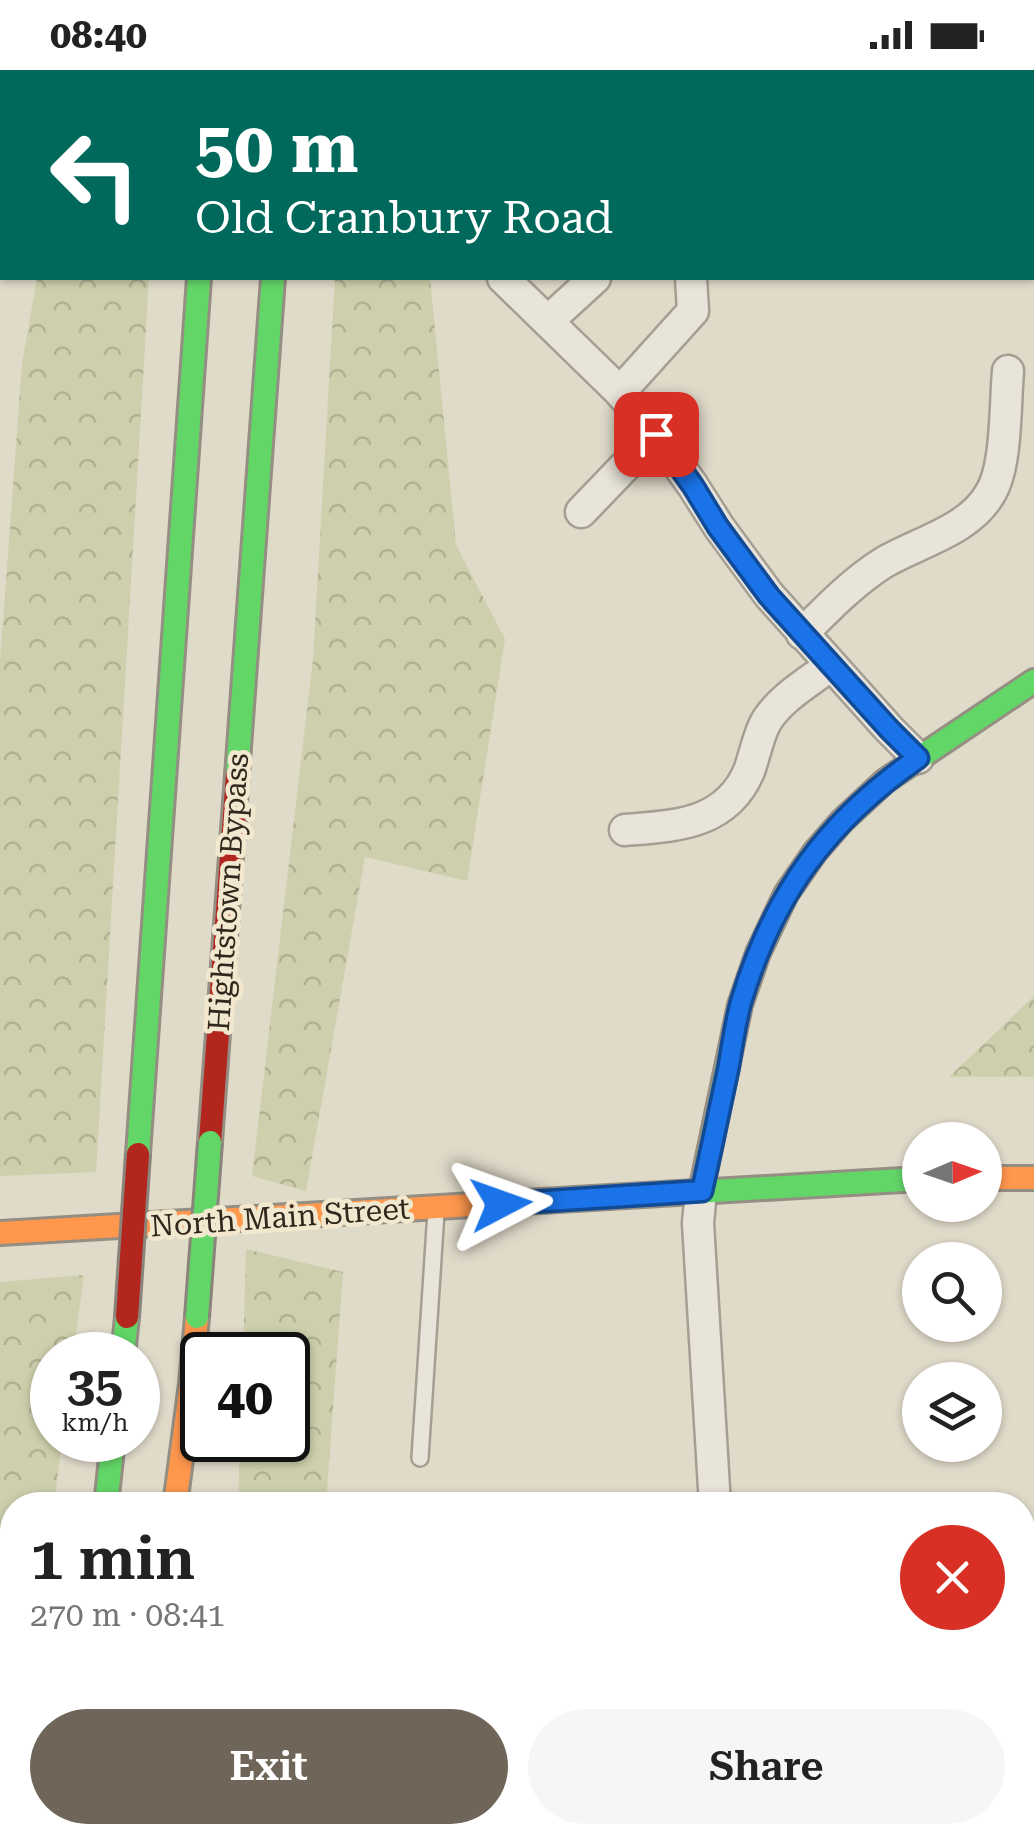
<!DOCTYPE html>
<html lang="en">
<head>
<meta charset="utf-8">
<style>
	:root { --surface:#fff; --page:#f6f6f6; --text:#222; --muted:#767676; --accent:#6f6659 }
	body { margin:0; font-family:"Roboto Serif",serif; background:var(--page); color:var(--text); height:100vh; display:flex; flex-direction:column; font-size:38px; white-space:nowrap }
	* { box-sizing:border-box; margin:0 }
	p { font-size:32px; color:var(--muted) }
	.icon { flex:none; width:55px; height:55px; fill:none; stroke:currentColor; stroke-width:2; stroke-linecap:round; stroke-linejoin:round }
	.map { position:relative; flex:1; overflow:hidden }
	.details { position:absolute; left:0px; top:1422px; width:1035px; height:352px; display:flex; flex-direction:column; background:var(--surface); border-radius:40px 40px 0 0; box-shadow:0 2px 8px #0004 }
	.details>* { flex:none }
	.guide { position:absolute; left:0px; top:0px; width:1035px; height:210px; box-shadow:0 2px 8px #0004; background:#00695c; color:#fff; overflow:hidden }
	.needle { width:65px; rotate:88deg }
	.tools { position:absolute; left:902px; top:1052px; display:grid; gap:20px }
	.tools a { display:grid; place-items:center; width:100px; height:100px; border-radius:50%; background:var(--surface); box-shadow:0 2px 8px #0004; font-size:50px }
	.speed { position:absolute; left:30px; top:1262px; display:flex; gap:20px; font-size:50px; font-weight:700; text-align:center }
	.speed>* { display:grid; place-content:center; width:130px; height:130px; border-radius:50%; background:var(--surface); box-shadow:0 2px 8px #0004; line-height:1 }
	.speed small { font-size:25px; font-weight:400 }
	.speed .limit { border:5px solid #111; border-radius:15px; background:#fff; color:#111 }
	.pin { position:absolute; display:grid; place-items:center; width:85px; height:85px; color:#fff; margin:-42px; border-radius:20px; box-shadow:0 5px 15px #0006 }
	.me { position:absolute; width:110px; margin:-55px; rotate:86deg; stroke-linejoin:round; filter:drop-shadow(0 0 8px #0008) }
	.turn { display:flex; align-items:center; gap:35px; height:210px; padding:0 30px; font-size:45px }
	.turn .icon { width:130px; height:130px; stroke-width:2.5 }
	.turn b { display:block; font-size:70px; line-height:85px }
	.round { display:grid; place-items:center; flex:none; width:105px; height:105px; border-radius:52px; background:var(--page) }
	.head { display:flex; align-items:center; justify-content:space-between; height:170px; padding:0 30px }
	h1 { font-size:60px; font-weight:600; line-height:75px }
	.button { display:flex; gap:20px; margin-top:auto; padding:20px 30px }
	.button a { flex:1; height:115px; border-radius:60px; background:var(--accent); color:#fff; font-size:40px; font-weight:600; line-height:115px; text-align:center }
	.button a+a { background:var(--page); color:var(--text) }
	.status { display:flex; justify-content:space-between; align-items:center; height:70px; padding:0 50px; background:var(--surface); direction:ltr }
	.status svg { height:28px; fill:currentColor }
	.map>svg:first-child { display:block }
</style>
</head>
<body>
<div class="status"><b>08:40</b><svg viewBox="0 0 49 12"><path d="M0 12V9h3v3zM5 12V6h3v6zM10 12V3h3v9zM15 12V0h3v12zM26 1h20v11H26zM47 4h2v5h-2z"/></svg></div>
<div class="map">
<svg width="1034" height="1774" viewBox="0 0 1034 1774">
	<defs>
		<pattern id="forest-crowns" width="20" height="18" patternUnits="userSpaceOnUse" patternTransform="scale(2.5)"><rect width="20" height="18" fill="#cecfac"/><path d="M2 6a3 3 0 1 1 6 0M12 15a3 3 0 1 1 6 0" fill="none" stroke="#b1b294"/></pattern>
	</defs>
	<rect width="100%" height="100%" fill="#e0dac9"/>
	<g fill="url(#forest-crowns)">
		<path d="M 37,208 L 149,208 L 96,1102 L 0,1106 L 0,592 L 22,294 Z"/>
		<path d="M 335,208 L 430,208 L 456,475 L 505,569 L 467,811 L 365,787 L 306,1121 L 252,1106 L 313,589 Z"/>
		<path d="M 1034,926 L 1034,1007 L 949,1007 Z"/>
		<path d="M 246,1179 L 343,1202 L 326,1435 L 238,1435 L 240,1370 L 288,1370 L 288,1285 L 243,1285 Z"/>
		<path d="M 84,1205 L 73,1285 L 52,1285 L 52,1370 L 62,1370 L 54,1435 L 12,1435 L 12,1730 L 0,1763 L 0,1212 Z"/>
		<path d="M 171,1763 L 171,1762 L 372,1763 L 369,1774 L 168,1774 Z"/>
	</g>
	<g fill="none" stroke-linecap="round" stroke-linejoin="round">
		<defs>
			<path id="lane" d="M 420,1388 L 436,1142"/>
			<g id="street">
				<path d="M 962,0 L 963,2"/>
				<path d="M 495,2 L 496,0"/>
				<path d="M 503,208 L 620,322 L 656,364 L 693,416 L 719,457 L 769,525 L 889,659 L 918,688"/>
				<path d="M 548,251 L 595,208"/>
				<path d="M 620,322 L 693,241 L 691,208"/>
				<path d="M 581,442 L 656,364"/>
				<path d="M 802,564 C 827,539 853,512 883,493 C 918,472 970,461 991,422 C 1007,395 1005,334 1008,301"/>
				<path d="M 625,760 C 675,756 726,755 749,701 C 755,685 758,665 767,650 C 782,627 809,612 831,595"/>
				<path d="M 701,1121 L 698,1153 L 715,1435"/>
				<path d="M 711,1774 L 713,1762"/>
			</g>
			<g id="fast">
				<path d="M 213,0 L 213,2"/>
				<path d="M 288,2 L 289,0"/>
				<path d="M 237,705 L 273,208"/>
				<path d="M 138,1084 L 199,208"/>
				<path d="M 701,1121 L 740,935 L 758,883 L 786,824 L 815,782 L 842,751 L 885,711 L 1034,611"/>
				<path d="M 575,1129 L 920,1109"/>
				<path d="M 123,1285 L 127,1247"/>
				<path d="M 106,1435 L 113,1370"/>
				<path d="M 35,1774 L 38,1762"/>
				<path d="M 106,1774 L 108,1762"/>
			</g>
			<g id="slow">
				<path d="M 985,1108 L 1034,1108"/>
				<path d="M 0,1163 L 575,1129"/>
				<path d="M 175,1435 L 191,1314 L 197,1247"/>
			</g>
			<path id="jam" d="M 210,1072 L 237,705"/>
		</defs>
		<use href="#lane" stroke="#a59f93" stroke-width="20"/>
		<use href="#street" stroke="#a59f93" stroke-width="35"/>
		<use href="#fast" stroke="#948e83" stroke-width="28"/>
		<use href="#slow" stroke="#948e83" stroke-width="28"/>
		<use href="#jam" stroke="#948e83" stroke-width="28"/>
		<use href="#lane" stroke="#e8e4da" stroke-width="15"/>
		<use href="#street" stroke="#e8e4da" stroke-width="30"/>
		<use href="#fast" stroke="#63d668" stroke-width="22"/>
		<use href="#slow" stroke="#ff974d" stroke-width="22"/>
		<use href="#jam" stroke="#b3261e" stroke-width="22"/>
		<defs>
			<path id="fast-bridge" d="M 197,1247 L 210,1072"/>
			<path id="jam-bridge" d="M 127,1247 L 138,1084"/>
		</defs>
		<use href="#fast-bridge" stroke="#8a847a" stroke-width="28" stroke-linecap="butt"/>
		<use href="#jam-bridge" stroke="#8a847a" stroke-width="28" stroke-linecap="butt"/>
		<use href="#fast-bridge" stroke="#63d668" stroke-width="22"/>
		<use href="#jam-bridge" stroke="#b3261e" stroke-width="22"/>
	</g>
	<g fill="none" stroke-linecap="round" stroke-linejoin="round">
		<defs>
			<path id="route" d="M 501,1134 L 702,1121 C 711,1081 719,1041 728,1000 C 732,978 735,954 741,932 C 773,825 827,751 918,688 L 889,659 L 769,526 L 718,457 L 693,416 L 656,364"/>
		</defs>
		<use href="#route" stroke="#114b97" stroke-width="25"/>
		<use href="#route" stroke="#1a73e8" stroke-width="18"/>
	</g>
	<g text-anchor="middle" dominant-baseline="central" stroke-width="9" stroke-linejoin="round" paint-order="stroke">
		<g font-size="30" fill="#32271d" stroke="#f2e8cf">
			<text transform="translate(228 822) rotate(-86)">Hightstown Bypass</text>
			<text transform="translate(280 1147) rotate(-4)">North Main Street</text>
		</g>
	</g>
</svg>
<div class="tools">
<a><svg class="needle" viewBox="-14 -14 28 28"><path d="M0-13l5 13h-10z" fill="#e53935"/><path d="M0 13l5-13h-10z" fill="#767676"/></svg></a>
<a><svg class="icon" aria-label="search" viewBox="0 0 24 24"><circle cx="10" cy="10" r="6"/><path d="M15 15l6 6"/></svg></a>
<a><svg class="icon" aria-label="layers" viewBox="0 0 24 24"><path d="M12 4l9 5-9 5-9-5zM3 14l9 5 9-5"/></svg></a>
</div>
<div class="speed"><div>35<small>km/h</small></div><div class="limit">40</div></div>
<div class="pin" style="left:656px;top:364px;background:#d93025"><svg class="icon" aria-label="arrive" viewBox="0 0 24 24"><path d="M6 21V4h12l-3 4 3 4H6"/></svg></div>
<svg class="me" style="left:501px;top:1134px" viewBox="-20 -20 40 40"><path d="M0-17L14 15 0 8-14 15z" fill="#1a73e8" stroke="#fff" stroke-width="4"/></svg>
<div class="guide">
<div class="turn"><svg class="icon" aria-label="left" viewBox="0 0 24 24"><path d="M17 20v-9H6M10 6l-5 5 5 5"/></svg><div><b>50 m</b>Old Cranbury Road</div></div>
</div>
<section class="details">
<div class="head"><div><h1>1 min</h1><p>270 m · 08:41</p></div><a class="round" style="background:#d93025;color:#fff"><svg class="icon" aria-label="close" viewBox="0 0 24 24"><path d="M6 6l12 12M18 6L6 18"/></svg></a></div>
<div class="button"><a>Exit</a><a>Share</a></div>
</section>
</div>
</body>
</html>
